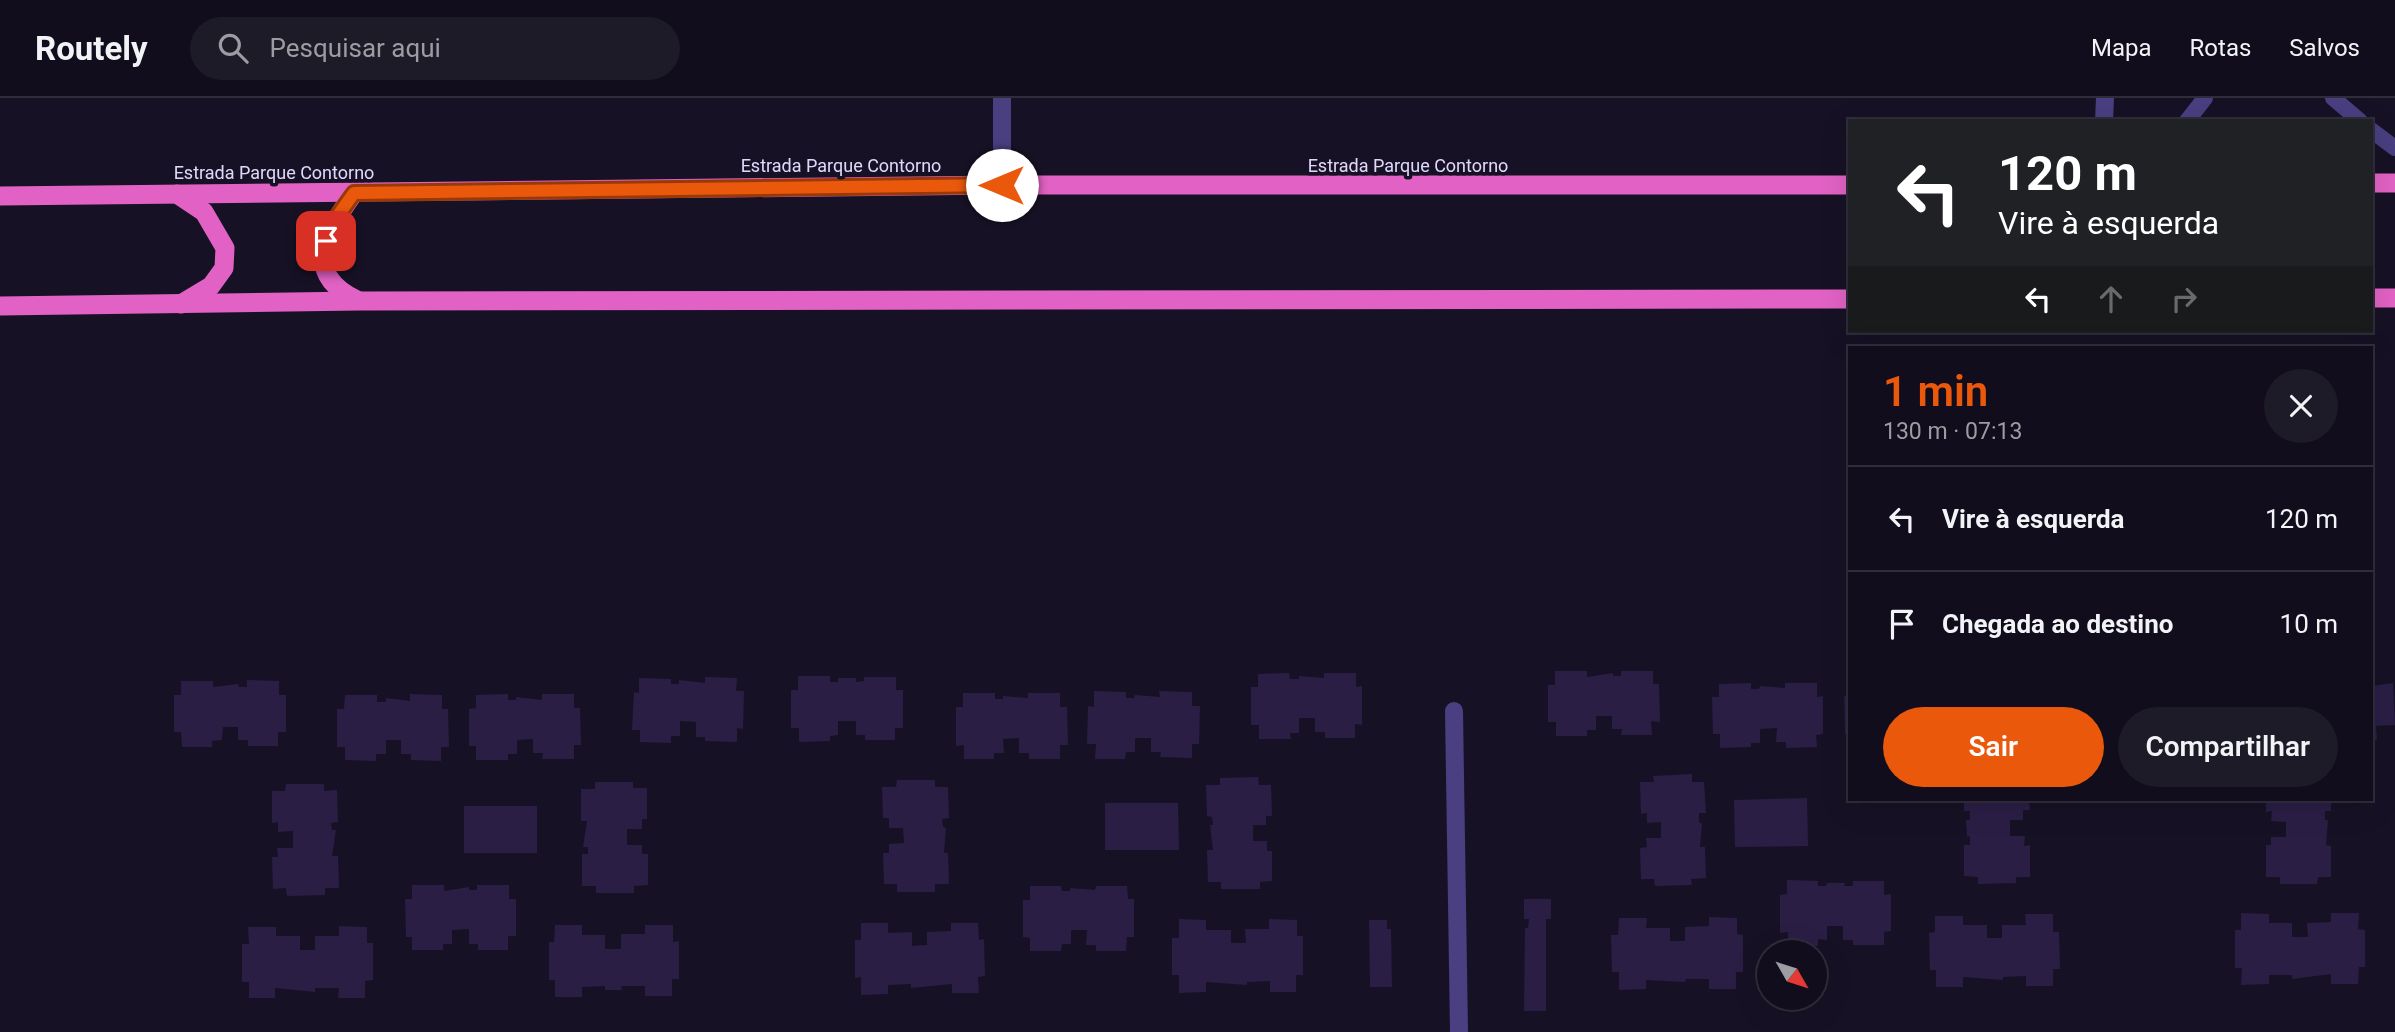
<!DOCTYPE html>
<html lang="pt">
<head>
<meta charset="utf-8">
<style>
	:root { --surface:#110d1c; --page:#1e1b29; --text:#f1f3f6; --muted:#9c9ca3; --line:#302d3b; --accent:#ea580c }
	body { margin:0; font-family:Roboto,sans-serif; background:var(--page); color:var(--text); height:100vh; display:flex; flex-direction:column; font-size:26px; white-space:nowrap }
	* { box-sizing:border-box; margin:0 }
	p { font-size:23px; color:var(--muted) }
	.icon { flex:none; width:38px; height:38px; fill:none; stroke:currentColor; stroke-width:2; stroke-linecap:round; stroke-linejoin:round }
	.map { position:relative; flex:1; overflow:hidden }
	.sheet { position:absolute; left:1848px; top:248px; width:525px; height:455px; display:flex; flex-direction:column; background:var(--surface); border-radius:0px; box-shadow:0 7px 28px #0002,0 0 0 2px var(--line) }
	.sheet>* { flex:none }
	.hud { position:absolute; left:1848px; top:21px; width:525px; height:214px; border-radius:0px; box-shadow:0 7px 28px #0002,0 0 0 2px var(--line); background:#202124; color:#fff; overflow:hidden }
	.needle { width:46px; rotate:129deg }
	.buttons { position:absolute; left:1757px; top:842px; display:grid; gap:14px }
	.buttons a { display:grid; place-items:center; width:70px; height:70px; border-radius:50%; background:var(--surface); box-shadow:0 7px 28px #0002,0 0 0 2px var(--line); font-size:35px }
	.pin { position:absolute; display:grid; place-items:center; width:60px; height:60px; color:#fff; margin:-30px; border-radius:14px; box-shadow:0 4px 10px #0006 }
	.me { position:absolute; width:77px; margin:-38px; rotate:270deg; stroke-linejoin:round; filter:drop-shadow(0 0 5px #0008) }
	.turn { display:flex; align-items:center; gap:24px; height:147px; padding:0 35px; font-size:32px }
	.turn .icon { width:91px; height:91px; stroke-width:2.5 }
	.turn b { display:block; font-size:49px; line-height:60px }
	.lanes { display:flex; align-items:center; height:66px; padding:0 35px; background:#0003; justify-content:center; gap:35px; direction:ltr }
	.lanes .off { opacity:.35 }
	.round { display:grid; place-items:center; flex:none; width:74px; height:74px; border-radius:37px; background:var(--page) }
	.headline { display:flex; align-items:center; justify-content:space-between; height:119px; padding:0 35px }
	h1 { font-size:42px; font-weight:600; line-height:52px; color:var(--accent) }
	.button { display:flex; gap:14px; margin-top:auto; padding:14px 35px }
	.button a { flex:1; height:80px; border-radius:42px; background:var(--accent); color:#fff; font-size:28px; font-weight:600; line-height:80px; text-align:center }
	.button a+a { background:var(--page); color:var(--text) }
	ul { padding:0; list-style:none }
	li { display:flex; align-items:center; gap:21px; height:105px; padding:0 35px; border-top:2px solid var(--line) }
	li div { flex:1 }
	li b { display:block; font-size:26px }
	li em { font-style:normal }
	header { display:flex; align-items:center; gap:42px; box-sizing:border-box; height:98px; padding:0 35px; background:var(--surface); border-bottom:2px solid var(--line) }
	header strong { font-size:33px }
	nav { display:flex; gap:38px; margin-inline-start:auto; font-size:24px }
	.search { width:490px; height:63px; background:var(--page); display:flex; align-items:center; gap:18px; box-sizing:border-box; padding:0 24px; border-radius:38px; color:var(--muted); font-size:26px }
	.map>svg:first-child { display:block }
</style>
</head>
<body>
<header>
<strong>Routely</strong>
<div class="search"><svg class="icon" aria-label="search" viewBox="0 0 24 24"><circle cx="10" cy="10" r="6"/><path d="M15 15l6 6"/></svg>Pesquisar aqui</div>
<nav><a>Mapa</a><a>Rotas</a><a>Salvos</a></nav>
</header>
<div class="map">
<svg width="2395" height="934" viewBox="0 0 2395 934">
	<rect width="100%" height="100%" fill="#171125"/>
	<g fill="#2a1e45">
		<path d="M 1555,573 L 1587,573 L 1587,579 L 1613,575 L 1613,578 L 1621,578 L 1621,573 L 1653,573 L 1653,586 L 1659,586 L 1660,624 L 1651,623 L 1652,637 L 1621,637 L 1622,631 L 1612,631 L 1612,618 L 1596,618 L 1596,632 L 1587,632 L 1587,638 L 1556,638 L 1556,624 L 1548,624 L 1548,587 L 1555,587 Z"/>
		<path d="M 1289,575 L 1290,581 L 1299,581 L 1299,578 L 1324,580 L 1324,575 L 1356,575 L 1356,589 L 1362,588 L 1362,627 L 1355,626 L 1355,640 L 1325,640 L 1325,634 L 1315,634 L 1315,620 L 1299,620 L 1299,635 L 1290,635 L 1291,641 L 1259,641 L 1259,627 L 1251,627 L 1251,589 L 1258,589 L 1258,576 Z"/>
		<path d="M 798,578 L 830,578 L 830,584 L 838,584 L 838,580 L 856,580 L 856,584 L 864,583 L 864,579 L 896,579 L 896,592 L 903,592 L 903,630 L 895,630 L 895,642 L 865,642 L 865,637 L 856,637 L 856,623 L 838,623 L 838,637 L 830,638 L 830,643 L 799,644 L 799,630 L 791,630 L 791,592 L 798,592 Z"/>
		<path d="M 705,579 L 737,580 L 736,593 L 744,593 L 743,631 L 737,630 L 737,644 L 705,643 L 705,639 L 696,639 L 696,624 L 680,623 L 680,638 L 671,638 L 671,645 L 640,644 L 640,632 L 632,632 L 634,594 L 639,595 L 639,580 L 671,581 L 671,586 L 679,586 L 679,582 L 705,585 Z"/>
		<path d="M 247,582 L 279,583 L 279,597 L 286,597 L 286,634 L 278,634 L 278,648 L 248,648 L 248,642 L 238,642 L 238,629 L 223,629 L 222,642 L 212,643 L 212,649 L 182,649 L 181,634 L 174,634 L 174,597 L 181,597 L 181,583 L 213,583 L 213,589 L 238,586 L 239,589 L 247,589 Z"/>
		<path d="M 1751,585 L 1751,591 L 1759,591 L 1760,588 L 1785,590 L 1785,585 L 1817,585 L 1817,599 L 1823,598 L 1823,636 L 1816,637 L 1817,649 L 1786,650 L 1786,644 L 1776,644 L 1777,630 L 1760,631 L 1760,645 L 1751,645 L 1751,649 L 1720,650 L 1720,636 L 1713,636 L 1712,599 L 1719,599 L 1719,586 Z"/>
		<path d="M 2393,585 L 2395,627 L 2376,628 L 2377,642 L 2371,642 L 2371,588 Z"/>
		<path d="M 1094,593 L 1126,594 L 1126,600 L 1134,600 L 1135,597 L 1160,599 L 1159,593 L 1192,594 L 1192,608 L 1200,608 L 1199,646 L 1192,646 L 1192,660 L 1160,659 L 1161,654 L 1151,654 L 1151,640 L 1135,640 L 1135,654 L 1126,654 L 1125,661 L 1095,661 L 1096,646 L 1087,646 L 1088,608 L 1094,609 Z"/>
		<path d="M 963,595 L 995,595 L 995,601 L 1003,601 L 1003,598 L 1028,600 L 1028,595 L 1060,595 L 1060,609 L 1067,609 L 1068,647 L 1060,647 L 1060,661 L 1029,661 L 1029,655 L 1019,655 L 1019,640 L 1003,641 L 1004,655 L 994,655 L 994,661 L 964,661 L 964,647 L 956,648 L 956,609 L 963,609 Z"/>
		<path d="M 410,596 L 442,597 L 442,611 L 448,611 L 449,649 L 441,649 L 441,663 L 411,662 L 411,656 L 401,656 L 401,642 L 386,642 L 386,656 L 376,656 L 376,663 L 345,662 L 345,649 L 337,649 L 337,611 L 344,611 L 345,597 L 377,597 L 377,604 L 386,604 L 386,600 L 410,603 Z"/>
		<path d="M 508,596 L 508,602 L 516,602 L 516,599 L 542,602 L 542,596 L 574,596 L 574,610 L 580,610 L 581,647 L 574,647 L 574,661 L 542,661 L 543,655 L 533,655 L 533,641 L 517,642 L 517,656 L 508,656 L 508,662 L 476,662 L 476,648 L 469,648 L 469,611 L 476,610 L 476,597 Z"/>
		<path d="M 1844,598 L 1850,598 L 1850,636 L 1845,636 Z"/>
		<path d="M 1692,676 L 1692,684 L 1704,684 L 1706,715 L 1699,715 L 1699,725 L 1702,725 L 1700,749 L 1705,749 L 1706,780 L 1691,781 L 1692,787 L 1655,788 L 1654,781 L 1641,781 L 1640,750 L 1647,749 L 1646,740 L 1661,740 L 1661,724 L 1647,725 L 1647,715 L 1641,716 L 1640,684 L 1654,684 L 1653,678 Z"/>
		<path d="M 1258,679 L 1259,687 L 1271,687 L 1272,718 L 1266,718 L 1266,727 L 1253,727 L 1253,743 L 1267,743 L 1267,753 L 1272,753 L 1272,783 L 1260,784 L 1260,791 L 1221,791 L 1221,784 L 1208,784 L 1207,752 L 1213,752 L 1210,727 L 1213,727 L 1212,719 L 1207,718 L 1206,687 L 1220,687 L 1220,680 Z"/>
		<path d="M 897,682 L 935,682 L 935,689 L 948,689 L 949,720 L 942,721 L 943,729 L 946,730 L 944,755 L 948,755 L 949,786 L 935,786 L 935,794 L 897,794 L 897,786 L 884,786 L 883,755 L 889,755 L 889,746 L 904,745 L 903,730 L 889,730 L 889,720 L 883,720 L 882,689 L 896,689 Z"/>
		<path d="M 595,684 L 633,684 L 633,690 L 647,690 L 647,721 L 642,721 L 642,731 L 627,731 L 627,747 L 642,747 L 642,756 L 648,756 L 648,787 L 634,788 L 634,795 L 596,795 L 596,788 L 582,788 L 582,756 L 588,756 L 588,749 L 583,749 L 587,723 L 581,723 L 581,691 L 595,691 Z"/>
		<path d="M 286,686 L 324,686 L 324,693 L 337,692 L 338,724 L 331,725 L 332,732 L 336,732 L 332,758 L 338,758 L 339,790 L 325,790 L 325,797 L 287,798 L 286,790 L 273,791 L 272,759 L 278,759 L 277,750 L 293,750 L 293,733 L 278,734 L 278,724 L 272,725 L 272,693 L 285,693 Z"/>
		<path d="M 1807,700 L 1808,748 L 1735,749 L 1734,702 Z"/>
		<path d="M 1964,702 L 2029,702 L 2030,712 L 2023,712 L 2023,722 L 2010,722 L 2010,738 L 2025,738 L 2024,748 L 2030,747 L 2030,779 L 2016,779 L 2016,785 L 1978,786 L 1978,779 L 1964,778 L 1964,747 L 1970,747 L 1970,738 L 1967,739 L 1966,722 L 1970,722 L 1970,713 L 1964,713 Z"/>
		<path d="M 2266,702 L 2331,702 L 2331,713 L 2325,713 L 2325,722 L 2328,722 L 2326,747 L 2331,748 L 2331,779 L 2318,779 L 2317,786 L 2280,786 L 2280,779 L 2266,779 L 2266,747 L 2271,747 L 2271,739 L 2286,739 L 2286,724 L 2271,723 L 2272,713 L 2266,714 Z"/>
		<path d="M 1105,705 L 1178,705 L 1179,752 L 1105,752 Z"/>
		<rect x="464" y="708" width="73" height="47"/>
		<path d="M 1787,782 L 1818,783 L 1818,788 L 1826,788 L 1827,785 L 1845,785 L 1844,788 L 1853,788 L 1853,783 L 1884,783 L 1884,797 L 1891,796 L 1891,833 L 1884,834 L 1884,847 L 1853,847 L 1853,842 L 1843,842 L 1843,828 L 1827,828 L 1827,842 L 1818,841 L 1818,848 L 1788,848 L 1788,834 L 1780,835 L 1780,797 L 1787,796 Z"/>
		<path d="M 412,787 L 444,787 L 444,793 L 469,789 L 469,792 L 477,792 L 477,787 L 509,787 L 509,801 L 516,801 L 516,838 L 508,838 L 508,852 L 478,852 L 478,846 L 469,846 L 469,831 L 452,832 L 452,846 L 443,846 L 443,852 L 412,852 L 412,839 L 406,839 L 405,801 L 412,801 Z"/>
		<path d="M 1030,788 L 1061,788 L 1062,793 L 1070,793 L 1070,790 L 1095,792 L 1096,788 L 1127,788 L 1128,801 L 1134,801 L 1134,839 L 1127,839 L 1126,853 L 1096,853 L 1096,847 L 1086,847 L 1087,832 L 1071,832 L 1071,846 L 1062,846 L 1061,853 L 1030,853 L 1030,840 L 1023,839 L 1023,802 L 1030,802 Z"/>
		<path d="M 1524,801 L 1551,801 L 1551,821 L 1546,821 L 1546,913 L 1524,913 L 1525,830 L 1528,830 L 1529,821 L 1524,821 Z"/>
		<path d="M 2241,815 L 2269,816 L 2269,825 L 2292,825 L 2292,839 L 2308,839 L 2307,825 L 2331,824 L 2331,815 L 2359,815 L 2358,831 L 2365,832 L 2365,869 L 2359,869 L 2358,886 L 2331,886 L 2331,876 L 2292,881 L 2292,877 L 2269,877 L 2269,886 L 2241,887 L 2242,870 L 2235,870 L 2235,832 L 2241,832 Z"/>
		<path d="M 2025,816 L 2053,816 L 2053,834 L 2059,834 L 2060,871 L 2053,871 L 2053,888 L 2026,888 L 2026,878 L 2003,879 L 2003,882 L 1963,879 L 1963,889 L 1936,889 L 1936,872 L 1930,872 L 1929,835 L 1935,834 L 1935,818 L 1963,818 L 1963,827 L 1987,827 L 1987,840 L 2002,840 L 2002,827 L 2026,827 Z"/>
		<path d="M 1709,819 L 1737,820 L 1737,836 L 1743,837 L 1743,874 L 1736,874 L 1736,891 L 1709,891 L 1709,881 L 1686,881 L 1685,884 L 1646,882 L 1646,891 L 1619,892 L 1619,874 L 1612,874 L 1611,837 L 1618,837 L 1619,820 L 1647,820 L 1646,830 L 1670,830 L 1670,843 L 1685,843 L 1685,829 L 1709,828 Z"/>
		<path d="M 1179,821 L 1206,822 L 1206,832 L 1231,832 L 1231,845 L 1246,845 L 1245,831 L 1269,831 L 1269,821 L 1297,822 L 1297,838 L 1303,838 L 1303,877 L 1296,877 L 1296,894 L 1270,894 L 1270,883 L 1247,884 L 1247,887 L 1206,884 L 1206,894 L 1179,895 L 1179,877 L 1172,877 L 1172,840 L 1179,840 Z"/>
		<path d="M 1369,822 L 1387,822 L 1387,831 L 1391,831 L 1392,889 L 1370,889 Z"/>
		<path d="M 861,825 L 888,825 L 888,835 L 912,834 L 912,848 L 927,847 L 927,834 L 951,833 L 951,825 L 978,825 L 979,842 L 984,841 L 985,878 L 978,879 L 979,895 L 952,895 L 952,886 L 911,890 L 911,886 L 888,887 L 888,896 L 861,897 L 861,879 L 855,880 L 855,842 L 861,842 Z"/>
		<path d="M 555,827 L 582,827 L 582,837 L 605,837 L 605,851 L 621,851 L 621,836 L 645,836 L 645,827 L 673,827 L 673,844 L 679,843 L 679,881 L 672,881 L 672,898 L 645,898 L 645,888 L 621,888 L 622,892 L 605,892 L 605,888 L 582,889 L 582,899 L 555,899 L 555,882 L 549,882 L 549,844 L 554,844 Z"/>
		<path d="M 339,828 L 367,829 L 367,845 L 373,845 L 373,882 L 365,883 L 365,900 L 338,900 L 339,890 L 315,890 L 315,894 L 275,890 L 275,900 L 249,900 L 249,884 L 242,884 L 242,846 L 249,846 L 248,829 L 276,829 L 276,838 L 300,838 L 300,852 L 315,852 L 315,838 L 339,838 Z"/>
	</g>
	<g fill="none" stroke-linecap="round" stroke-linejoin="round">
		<g stroke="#493f81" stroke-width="16">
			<path d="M 2333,0 L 2360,23"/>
			<path d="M 2187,23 L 2205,0"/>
			<path d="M 2371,32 L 2395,50"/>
		</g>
		<path stroke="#493f81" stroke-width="18" d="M 1454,613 L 1459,934"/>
		<g stroke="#493f81" stroke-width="18">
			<path d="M 1002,0 L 1002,87"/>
			<path d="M 2104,23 L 2105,0"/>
		</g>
		<g stroke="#e162c4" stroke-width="19">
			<path d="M 2371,85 L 2395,85"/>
			<path d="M 354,95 C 326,134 301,175 357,202"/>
			<path d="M 177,96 L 204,114 L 225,150 L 224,170 L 211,188 L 181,206"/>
			<path d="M 0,98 L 1002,87 L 1850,87"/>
			<path d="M 2371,200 L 2395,200"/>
			<path d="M 0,208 L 359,203 L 1850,201"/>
		</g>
	</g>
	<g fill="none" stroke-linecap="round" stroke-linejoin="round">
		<defs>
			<path id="route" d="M 326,143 L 334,123 L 354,95 L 1002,87"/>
		</defs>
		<use href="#route" stroke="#983908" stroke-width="18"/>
		<use href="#route" stroke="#ea580c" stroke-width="12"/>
	</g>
	<g text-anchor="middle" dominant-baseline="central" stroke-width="7" stroke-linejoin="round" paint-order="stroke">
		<g font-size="18" fill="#e0d8fc" stroke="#171125">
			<text x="841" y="67">Estrada Parque Contorno</text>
			<text x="1408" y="67">Estrada Parque Contorno</text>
			<text x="274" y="74">Estrada Parque Contorno</text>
		</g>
	</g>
</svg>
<div class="buttons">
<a><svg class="needle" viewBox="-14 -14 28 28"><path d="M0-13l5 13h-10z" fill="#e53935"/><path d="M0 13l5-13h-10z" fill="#9c9ca3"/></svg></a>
</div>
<div class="pin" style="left:326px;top:143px;background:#d93025"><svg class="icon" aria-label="arrive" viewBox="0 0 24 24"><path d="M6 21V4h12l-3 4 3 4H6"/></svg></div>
<svg class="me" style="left:1002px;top:87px" viewBox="-20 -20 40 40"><circle r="19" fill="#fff"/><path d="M0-13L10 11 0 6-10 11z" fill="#ea580c"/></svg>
<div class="hud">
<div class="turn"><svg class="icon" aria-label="left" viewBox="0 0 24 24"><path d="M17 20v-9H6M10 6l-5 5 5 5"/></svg><div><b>120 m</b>Vire à esquerda</div></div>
<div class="lanes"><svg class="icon" aria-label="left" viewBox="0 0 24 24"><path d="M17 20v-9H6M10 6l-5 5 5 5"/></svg><svg class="icon off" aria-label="ahead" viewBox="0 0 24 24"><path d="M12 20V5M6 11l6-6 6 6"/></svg><svg class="icon off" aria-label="right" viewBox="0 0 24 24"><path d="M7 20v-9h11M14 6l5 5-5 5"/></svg></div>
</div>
<section class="sheet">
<div class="headline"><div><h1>1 min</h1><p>130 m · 07:13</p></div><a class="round"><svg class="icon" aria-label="close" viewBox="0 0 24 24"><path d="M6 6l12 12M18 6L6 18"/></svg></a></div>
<ul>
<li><svg class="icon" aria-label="left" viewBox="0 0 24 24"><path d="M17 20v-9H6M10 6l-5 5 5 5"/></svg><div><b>Vire à esquerda</b></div><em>120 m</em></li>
<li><svg class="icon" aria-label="arrive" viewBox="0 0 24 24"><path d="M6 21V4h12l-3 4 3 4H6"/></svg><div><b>Chegada ao destino</b></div><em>10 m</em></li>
</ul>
<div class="button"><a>Sair</a><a>Compartilhar</a></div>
</section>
</div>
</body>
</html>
